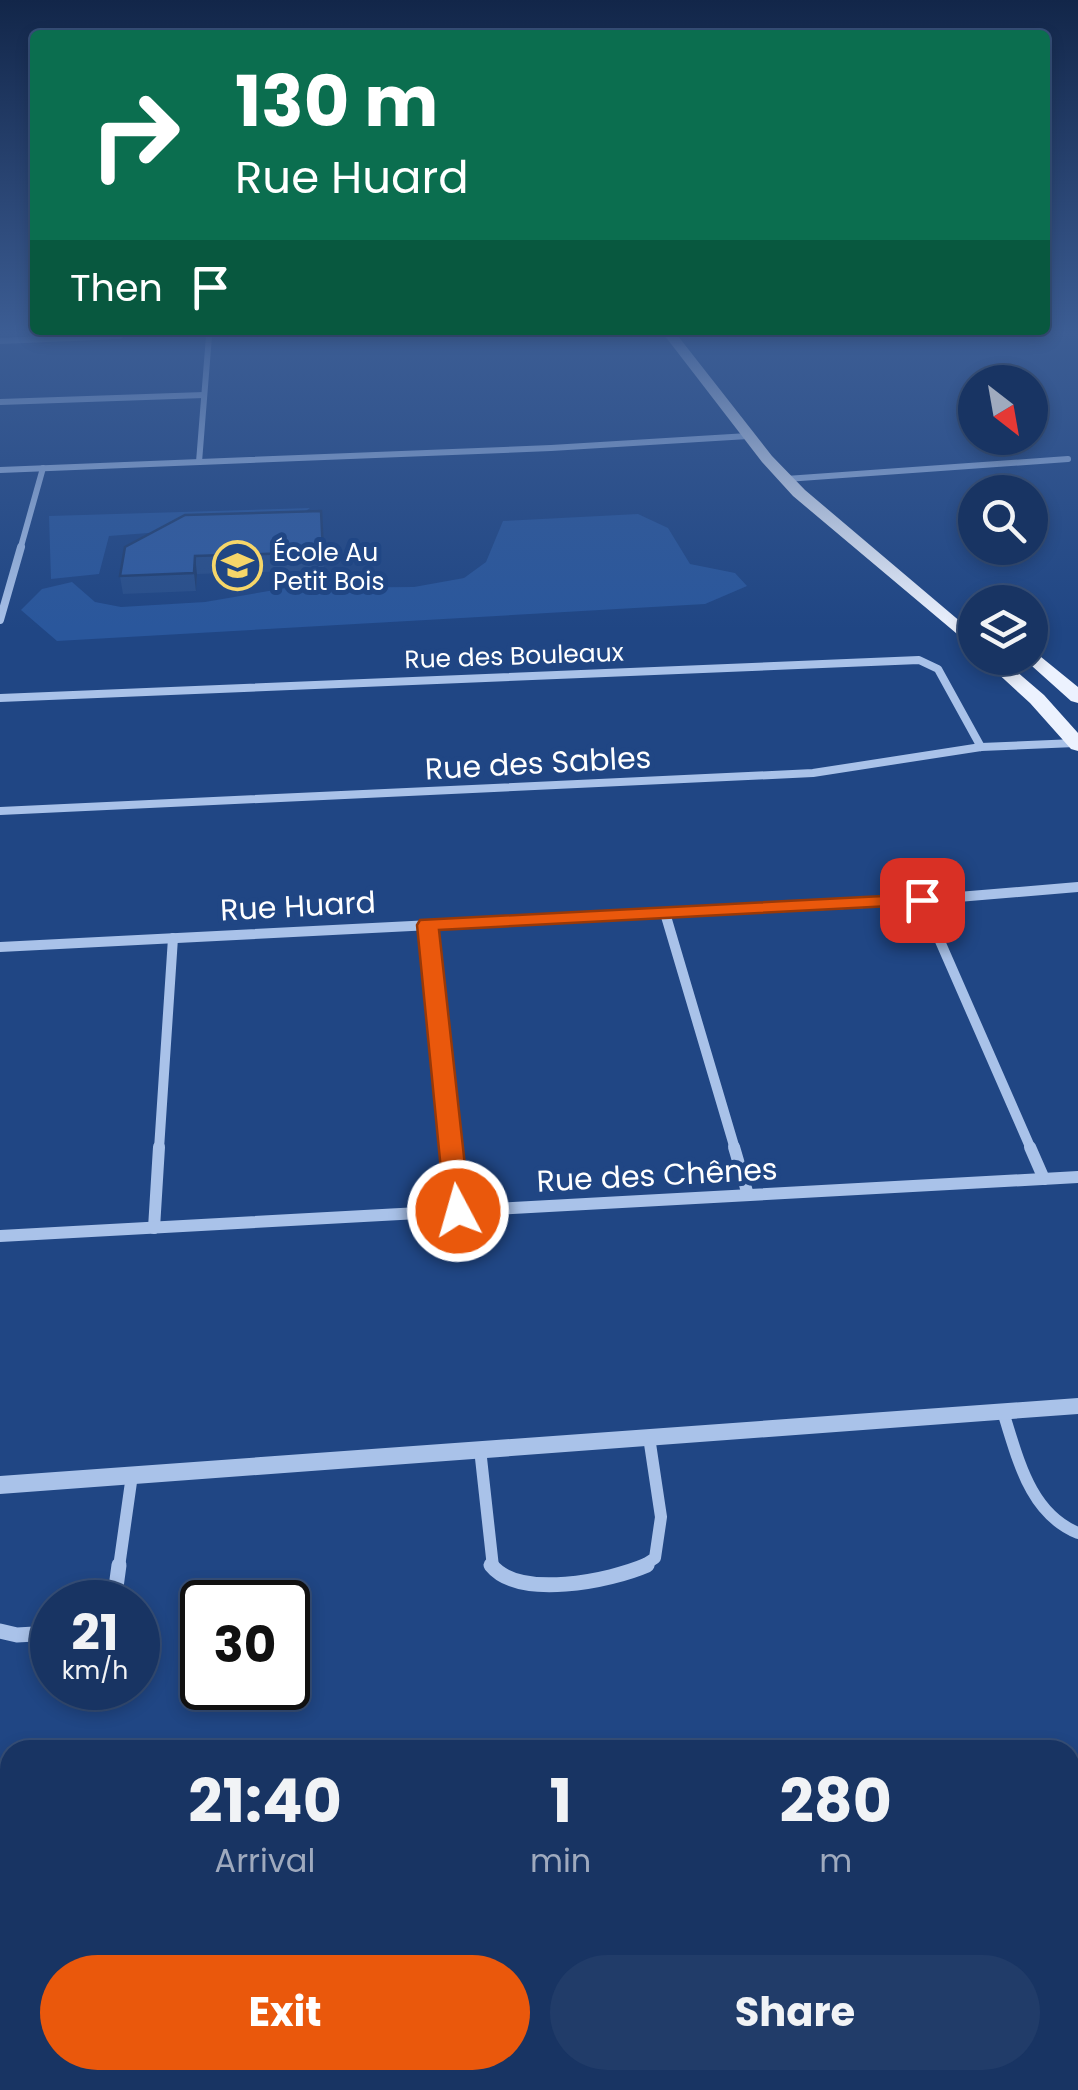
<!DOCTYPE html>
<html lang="en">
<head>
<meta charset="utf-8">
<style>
	:root { --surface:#183463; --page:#213c69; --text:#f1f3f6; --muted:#9faabe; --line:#364f78; --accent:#ea580c }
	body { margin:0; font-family:Poppins,sans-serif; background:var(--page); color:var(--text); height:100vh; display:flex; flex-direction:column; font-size:38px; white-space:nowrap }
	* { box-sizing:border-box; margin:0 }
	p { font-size:32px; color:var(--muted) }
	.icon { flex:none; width:55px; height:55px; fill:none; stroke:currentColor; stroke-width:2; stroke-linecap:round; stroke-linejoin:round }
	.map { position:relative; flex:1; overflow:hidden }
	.side { position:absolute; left:0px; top:1740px; width:1080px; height:350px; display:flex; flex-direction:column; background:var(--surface); border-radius:30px 30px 0 0; box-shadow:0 5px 15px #0003,0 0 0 2px var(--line) }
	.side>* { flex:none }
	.banner { position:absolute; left:30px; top:30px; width:1020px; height:305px; border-radius:10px; box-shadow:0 5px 15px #0003,0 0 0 2px var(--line); background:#0b6e4f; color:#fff; overflow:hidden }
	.needle { width:65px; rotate:149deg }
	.fabs { position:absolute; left:958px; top:365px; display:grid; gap:20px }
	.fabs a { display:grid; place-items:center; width:90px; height:90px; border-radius:50%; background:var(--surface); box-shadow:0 5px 15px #0003,0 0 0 2px var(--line); font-size:50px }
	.speed { position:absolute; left:30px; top:1580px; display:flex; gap:20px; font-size:50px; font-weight:700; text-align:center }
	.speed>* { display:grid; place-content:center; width:130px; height:130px; border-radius:50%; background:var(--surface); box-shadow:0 5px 15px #0003,0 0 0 2px var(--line); line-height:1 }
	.speed small { font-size:25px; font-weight:400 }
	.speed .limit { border:5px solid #111; border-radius:15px; background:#fff; color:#111 }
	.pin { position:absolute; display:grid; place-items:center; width:85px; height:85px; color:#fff; margin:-42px; border-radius:20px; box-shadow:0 5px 15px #0006 }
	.me { position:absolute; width:110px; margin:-55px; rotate:354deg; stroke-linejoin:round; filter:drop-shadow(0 0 8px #0008) }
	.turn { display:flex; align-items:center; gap:35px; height:210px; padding:0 40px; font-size:45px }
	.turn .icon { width:130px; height:130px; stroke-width:2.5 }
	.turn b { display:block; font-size:70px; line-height:85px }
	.then { display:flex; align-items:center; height:95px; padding:0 40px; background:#0003; gap:20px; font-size:38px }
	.eta { display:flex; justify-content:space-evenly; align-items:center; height:170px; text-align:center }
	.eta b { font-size:60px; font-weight:700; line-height:70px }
	.primary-button { display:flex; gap:20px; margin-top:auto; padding:20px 40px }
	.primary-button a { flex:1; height:115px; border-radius:60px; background:var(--accent); color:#fff; font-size:40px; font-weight:700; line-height:115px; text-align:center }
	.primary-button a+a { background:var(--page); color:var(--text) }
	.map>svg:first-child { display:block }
</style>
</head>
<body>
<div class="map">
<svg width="1078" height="2090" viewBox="0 0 1078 2090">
	<rect width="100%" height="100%" fill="#204684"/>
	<g fill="#2a579c">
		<path d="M 310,508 L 290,522 L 109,536 L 99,574 L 51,579 L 49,516 Z"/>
		<path d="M 638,514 L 668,528 L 690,564 L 735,573 L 747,586 L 705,604 L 57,641 L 21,610 L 42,589 L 72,582 L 95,602 L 121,607 L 205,602 L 286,588 L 414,587 L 464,578 L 486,562 L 503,521 Z"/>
	</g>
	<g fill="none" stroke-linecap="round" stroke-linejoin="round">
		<g stroke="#a9c2e9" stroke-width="6">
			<path d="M 0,341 L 120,336"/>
			<path d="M 0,402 L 204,395"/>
			<path d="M 199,462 L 209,336"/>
			<path d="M 0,470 L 551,448 L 748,436"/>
			<path d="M 786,479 L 1068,459"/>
			<path d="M 20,550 L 43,468"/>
		</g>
		<g stroke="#a9c2e9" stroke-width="8">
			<path d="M 0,620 L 21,547"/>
			<path d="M 0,698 L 919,660 L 938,669 L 981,747"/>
			<path d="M 0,811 L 813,773 L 981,747 L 1075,743"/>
		</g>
		<g stroke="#a9c2e9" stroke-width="10">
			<path d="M 922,900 L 1031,1149"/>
			<path d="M 665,913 L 735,1149"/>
			<path d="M 428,925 L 451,1149"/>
			<path d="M 0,947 L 922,900 L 1078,887"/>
			<path d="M 159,1149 L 173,938"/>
		</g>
		<g stroke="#a9c2e9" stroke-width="12">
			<path d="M 450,1147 L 457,1211"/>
			<path d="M 734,1147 L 748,1195"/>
			<path d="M 1030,1147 L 1044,1179"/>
			<path d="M 154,1228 L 159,1147"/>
			<path d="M 0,1236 L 1078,1177"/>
			<path d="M 1003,1412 C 1018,1458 1029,1513 1078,1533"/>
			<path d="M 480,1449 L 493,1567"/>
			<path d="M 119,1567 L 132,1475"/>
			<path d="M 641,1567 L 655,1558 L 661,1517 L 649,1437"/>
		</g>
		<g stroke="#a9c2e9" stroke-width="15">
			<path d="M 491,1565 C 519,1600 610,1581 647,1565"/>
			<path d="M 114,1602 L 119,1565"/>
			<path d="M 0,1631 L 17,1635 L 52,1633"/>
			<path d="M 0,2038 L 10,2043"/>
			<path d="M 60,2080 L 72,2090"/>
			<path d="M 657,2080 L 659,2090"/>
			<path d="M 851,2080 L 854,2090"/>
		</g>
		<path fill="#a9c2e9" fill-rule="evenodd" d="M 1078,1398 L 1078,1414 L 0,1494 L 0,1476 Z"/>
		<g fill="#ecf2fe" fill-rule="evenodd">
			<path d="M 665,336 L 678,336 L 772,456 L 805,490 L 975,634 L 975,649 L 793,496 L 762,462 Z"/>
			<path d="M 1030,648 L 1078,687 L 1078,703 L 1071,701 L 1023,658 L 1030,658 Z"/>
			<path d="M 981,658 L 1001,658 L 1044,695 L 1078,733 L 1078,751 L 1071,749 L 1030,703 Z"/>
		</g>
	</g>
	<path fill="#294f8b" d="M 321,511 L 324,570 L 197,574 L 196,591 L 123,594 L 120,576 Z"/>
	<path fill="#224071" d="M 195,556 L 197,574 L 196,591 L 194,573 Z"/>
	<path fill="#305ca2" stroke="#224071" stroke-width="2.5" d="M 321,511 L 323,552 L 195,556 L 194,573 L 120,576 L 125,547 L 185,515 Z"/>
	<linearGradient id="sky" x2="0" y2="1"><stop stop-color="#122649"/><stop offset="0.53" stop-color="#3c5d94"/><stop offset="1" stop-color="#3c5d94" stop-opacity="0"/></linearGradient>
	<rect width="1078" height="629" fill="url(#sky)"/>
	<path fill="#ea580c" stroke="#983908" stroke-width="2.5" d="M 922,894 L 932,900 L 929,904 L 439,930 L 470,1211 L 466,1217 L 449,1217 L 445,1211 L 417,925 L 420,920 Z"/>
	<defs>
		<symbol id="school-ring" viewBox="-11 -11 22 22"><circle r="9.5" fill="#204684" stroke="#f6d669" stroke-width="1.5"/><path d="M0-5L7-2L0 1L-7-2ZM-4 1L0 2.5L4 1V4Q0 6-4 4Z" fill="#f6d669"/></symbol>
	</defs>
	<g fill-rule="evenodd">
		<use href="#school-ring" x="210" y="538" width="55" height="55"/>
	</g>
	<g text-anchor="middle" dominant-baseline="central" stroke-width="10" stroke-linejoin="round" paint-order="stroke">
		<g font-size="25" fill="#fff" stroke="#204684" text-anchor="start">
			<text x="273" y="552">École Au<tspan x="273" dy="29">Petit Bois</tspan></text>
		</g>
		<g font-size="25" fill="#fff" stroke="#204684">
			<text transform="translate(514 656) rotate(-2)">Rue des Bouleaux</text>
		</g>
		<g font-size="30" fill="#fff" stroke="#204684">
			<text transform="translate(538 763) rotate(-3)">Rue des Sables</text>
			<text transform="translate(298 906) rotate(-3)">Rue Huard</text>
			<text transform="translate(657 1175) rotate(-3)">Rue des Chênes</text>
		</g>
	</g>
</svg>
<div class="fabs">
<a><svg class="needle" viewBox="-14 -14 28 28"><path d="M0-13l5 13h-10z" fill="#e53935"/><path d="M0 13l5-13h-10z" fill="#9faabe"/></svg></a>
<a><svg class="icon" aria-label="search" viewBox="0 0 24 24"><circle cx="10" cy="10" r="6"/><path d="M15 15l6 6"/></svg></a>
<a><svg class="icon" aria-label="layers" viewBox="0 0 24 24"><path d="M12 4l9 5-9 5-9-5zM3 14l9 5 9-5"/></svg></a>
</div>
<div class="speed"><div>21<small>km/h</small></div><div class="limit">30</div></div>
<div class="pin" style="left:922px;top:900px;background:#d93025"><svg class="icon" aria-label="arrive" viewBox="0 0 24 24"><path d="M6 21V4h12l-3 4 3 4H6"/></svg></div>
<svg class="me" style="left:458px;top:1211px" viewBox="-20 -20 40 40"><circle r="17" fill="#ea580c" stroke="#fff" stroke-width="3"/><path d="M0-11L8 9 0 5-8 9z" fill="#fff"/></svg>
<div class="banner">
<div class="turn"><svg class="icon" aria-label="right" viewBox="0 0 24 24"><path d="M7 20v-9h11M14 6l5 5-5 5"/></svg><div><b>130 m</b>Rue Huard</div></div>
<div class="then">Then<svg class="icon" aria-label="arrive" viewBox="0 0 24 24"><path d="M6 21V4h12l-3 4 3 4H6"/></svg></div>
</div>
<section class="side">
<div class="eta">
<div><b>21:40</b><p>Arrival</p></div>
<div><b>1</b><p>min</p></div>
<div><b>280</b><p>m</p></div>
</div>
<div class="primary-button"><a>Exit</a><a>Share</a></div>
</section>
</div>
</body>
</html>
